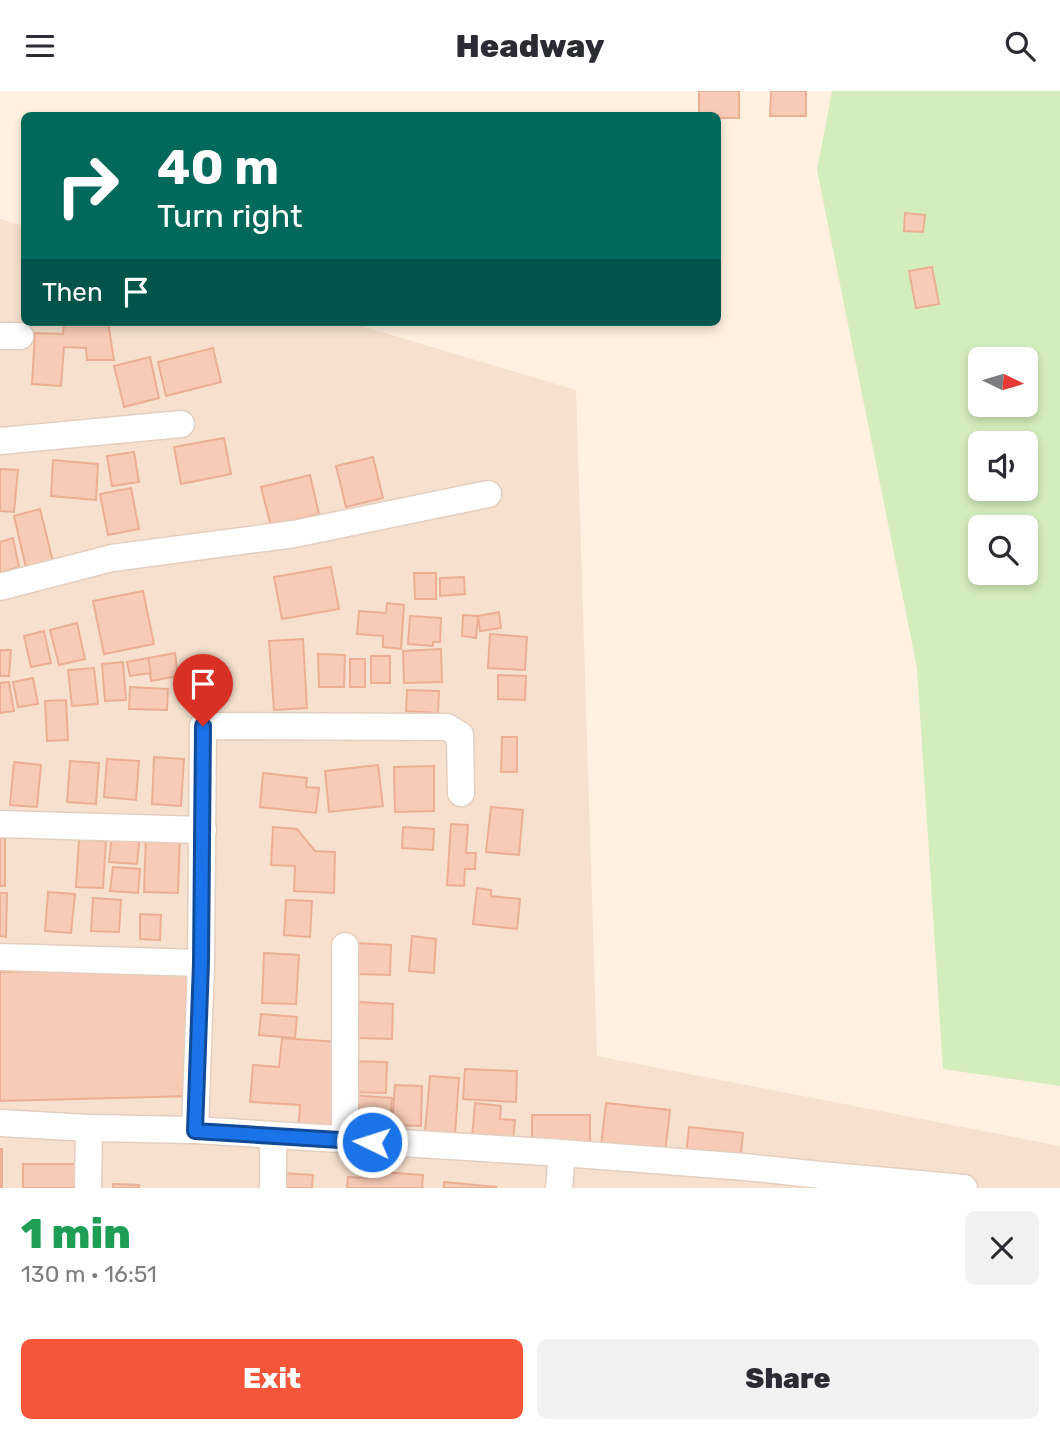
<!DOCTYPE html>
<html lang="en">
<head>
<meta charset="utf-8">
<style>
	:root { --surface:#fff; --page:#f2f2f3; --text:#2b2b33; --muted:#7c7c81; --accent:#f55538 }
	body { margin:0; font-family:Rubik,sans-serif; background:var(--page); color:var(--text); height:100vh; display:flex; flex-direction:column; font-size:26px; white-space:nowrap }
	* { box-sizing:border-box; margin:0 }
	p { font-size:23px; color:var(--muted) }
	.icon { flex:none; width:38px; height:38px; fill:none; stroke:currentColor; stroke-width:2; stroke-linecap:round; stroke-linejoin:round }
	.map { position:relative; height:1097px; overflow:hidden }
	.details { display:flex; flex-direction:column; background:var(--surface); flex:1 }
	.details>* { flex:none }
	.hud { position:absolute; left:21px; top:21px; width:700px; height:214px; border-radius:10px; box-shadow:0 4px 10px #0003; background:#00695c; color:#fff; overflow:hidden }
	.needle { width:46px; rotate:95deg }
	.controls { position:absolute; left:968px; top:256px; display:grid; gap:14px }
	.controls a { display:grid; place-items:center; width:70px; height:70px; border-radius:10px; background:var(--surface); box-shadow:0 4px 10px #0003; font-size:35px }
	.pin { position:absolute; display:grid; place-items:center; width:60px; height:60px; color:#fff; margin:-72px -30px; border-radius:50% 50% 50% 0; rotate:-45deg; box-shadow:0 0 7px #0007 }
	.pin .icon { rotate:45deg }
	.me { position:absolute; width:77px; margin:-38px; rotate:274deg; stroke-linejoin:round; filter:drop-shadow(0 0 5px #0008) }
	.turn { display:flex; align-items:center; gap:24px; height:147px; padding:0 21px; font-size:32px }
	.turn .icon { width:91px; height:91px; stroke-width:2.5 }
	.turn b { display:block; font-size:49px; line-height:60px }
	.then { display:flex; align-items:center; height:66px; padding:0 21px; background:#0003; gap:14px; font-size:26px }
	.round { display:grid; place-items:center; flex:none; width:74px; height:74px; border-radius:10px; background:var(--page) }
	.summary { display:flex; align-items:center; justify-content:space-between; height:119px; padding:0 21px }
	h1 { font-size:42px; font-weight:800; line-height:52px; color:#1e9e55 }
	.primary-button { display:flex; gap:14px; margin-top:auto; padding:14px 21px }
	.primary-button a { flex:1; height:80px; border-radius:10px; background:var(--accent); color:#fff; font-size:28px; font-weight:800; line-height:80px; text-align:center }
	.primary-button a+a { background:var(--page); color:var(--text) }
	header { display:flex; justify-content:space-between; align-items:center; height:91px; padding:0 21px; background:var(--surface); font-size:32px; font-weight:800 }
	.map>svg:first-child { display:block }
</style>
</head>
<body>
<header><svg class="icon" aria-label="menu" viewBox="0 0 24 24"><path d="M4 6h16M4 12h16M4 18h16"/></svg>Headway<svg class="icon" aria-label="search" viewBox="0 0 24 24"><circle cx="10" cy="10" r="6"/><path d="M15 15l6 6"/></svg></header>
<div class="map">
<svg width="1060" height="1097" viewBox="0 0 1060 1097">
	<rect width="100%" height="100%" fill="#fff1e0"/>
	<path fill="#f7e1ce" d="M 0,128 L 24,135 L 24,231 L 348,231 L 576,299 L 597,965 L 1060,1055 L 1060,1097 L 0,1097 Z"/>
	<path fill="#d4edbd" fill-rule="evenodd" d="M 832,0 L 1060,0 L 1060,995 L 943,978 L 917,577 L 817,79 ZM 980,268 L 1026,268 L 1026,313 L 980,313 ZM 980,352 L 1026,352 L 1026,397 L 980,397 ZM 980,436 L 1026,436 L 1026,481 L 980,481 Z"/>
	<g fill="#f7cbb5" stroke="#ebaf94" stroke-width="2">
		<path d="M 699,0 L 739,0 L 739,27 L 718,27 L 718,24 L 699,24 Z"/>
		<path d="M 771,0 L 806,0 L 806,25 L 770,25 Z"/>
		<path d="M 905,122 L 925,124 L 923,141 L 904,140 Z"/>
		<path d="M 932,176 L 939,213 L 916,217 L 909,180 Z"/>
		<path d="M 64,231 L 108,231 L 114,269 L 87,269 L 86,257 L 64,256 L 61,295 L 32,293 L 35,242 L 63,243 Z"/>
		<path d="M 213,257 L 221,291 L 166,305 L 158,271 Z"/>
		<path d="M 150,266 L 159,307 L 124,316 L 114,275 Z"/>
		<path d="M 224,347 L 231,383 L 181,393 L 174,356 Z"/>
		<path d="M 134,361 L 139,391 L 112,395 L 107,365 Z"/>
		<path d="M 373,366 L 383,407 L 346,416 L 336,375 Z"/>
		<path d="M 53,369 L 98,373 L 96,409 L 51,405 Z"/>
		<path d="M 0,378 L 18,379 L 14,421 L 0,420 Z"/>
		<path d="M 310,384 L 319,423 L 271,435 L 261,396 Z"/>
		<path d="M 131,397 L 139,438 L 108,444 L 100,403 Z"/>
		<path d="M 40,418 L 53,471 L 26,477 L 14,425 Z"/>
		<path d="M 13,447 L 19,476 L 0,482 L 0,451 Z"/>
		<path d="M 331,476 L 339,518 L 282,528 L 274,486 Z"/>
		<path d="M 414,482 L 436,482 L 436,508 L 415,508 Z"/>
		<path d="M 464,486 L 465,503 L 440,505 L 440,487 Z"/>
		<path d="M 143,500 L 154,553 L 104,563 L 93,510 Z"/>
		<path d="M 387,512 L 404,514 L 401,558 L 383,556 L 383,545 L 357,543 L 359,520 L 386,522 Z"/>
		<path d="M 499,521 L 501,537 L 480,540 L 478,525 Z"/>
		<path d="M 463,524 L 478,525 L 476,547 L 462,545 Z"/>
		<path d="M 410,525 L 441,527 L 440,551 L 433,551 L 433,555 L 408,553 Z"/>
		<path d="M 77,532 L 85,568 L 59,574 L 50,539 Z"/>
		<path d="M 44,540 L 51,572 L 31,576 L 24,545 Z"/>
		<path d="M 490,543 L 527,546 L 525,579 L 488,577 Z"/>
		<path d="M 303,548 L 307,617 L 274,619 L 269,550 Z"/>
		<path d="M 441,558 L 442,591 L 404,592 L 403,560 Z"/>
		<path d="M 0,559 L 11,559 L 9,585 L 0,585 Z"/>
		<path d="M 175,562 L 178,585 L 151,590 L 148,567 Z"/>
		<path d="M 318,563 L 345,564 L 344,596 L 319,596 Z"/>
		<rect x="371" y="565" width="19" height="27"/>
		<path d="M 148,567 L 151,582 L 130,585 L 127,571 Z"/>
		<rect x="350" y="568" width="15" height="28"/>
		<path d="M 123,571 L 126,609 L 105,610 L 102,573 Z"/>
		<path d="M 94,577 L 98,613 L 72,615 L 68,579 Z"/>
		<path d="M 498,584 L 526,585 L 525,609 L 498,608 Z"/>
		<path d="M 33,587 L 38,613 L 18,616 L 13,591 Z"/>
		<path d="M 9,591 L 14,620 L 0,622 L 0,592 Z"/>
		<path d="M 130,596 L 168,598 L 167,619 L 129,618 Z"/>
		<path d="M 407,599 L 439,600 L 438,622 L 406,620 Z"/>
		<path d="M 66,609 L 68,649 L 47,650 L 45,610 Z"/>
		<path d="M 502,646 L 517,646 L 517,681 L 501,681 Z"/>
		<path d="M 154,666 L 184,668 L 181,715 L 152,713 Z"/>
		<path d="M 107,668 L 139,670 L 136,709 L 104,706 Z"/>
		<path d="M 70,670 L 99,672 L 96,713 L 67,711 Z"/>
		<path d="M 14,671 L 41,674 L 37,716 L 10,714 Z"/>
		<path d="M 378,674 L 383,715 L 329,721 L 325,680 Z"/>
		<path d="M 434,675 L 434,720 L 395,721 L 394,676 Z"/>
		<path d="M 263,682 L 307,687 L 306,696 L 319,697 L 316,722 L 260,716 Z"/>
		<path d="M 491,716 L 523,719 L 519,764 L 486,761 Z"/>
		<path d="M 451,733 L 468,734 L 466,762 L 476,762 L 475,778 L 465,778 L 464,795 L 447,794 Z"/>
		<path d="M 273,736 L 297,738 L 315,760 L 335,761 L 334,802 L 294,800 L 295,775 L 271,774 Z"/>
		<path d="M 403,736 L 434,738 L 433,759 L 402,757 Z"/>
		<path d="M 112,741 L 140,743 L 137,773 L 109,771 Z"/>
		<path d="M 146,743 L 180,744 L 178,802 L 144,801 Z"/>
		<rect x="0" y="746" width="5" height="49"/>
		<path d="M 79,748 L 106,750 L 103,797 L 76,796 Z"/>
		<path d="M 113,776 L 140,778 L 138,802 L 110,800 Z"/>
		<path d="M 477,797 L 491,799 L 491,805 L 520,808 L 517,838 L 473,833 Z"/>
		<path d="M 48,801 L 75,803 L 71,842 L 45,840 Z"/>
		<path d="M 0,802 L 7,802 L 6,846 L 0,845 Z"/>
		<path d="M 93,807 L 121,809 L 119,841 L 91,840 Z"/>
		<path d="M 286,809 L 312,810 L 310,846 L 284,844 Z"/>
		<path d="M 140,823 L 161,824 L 160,849 L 140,848 Z"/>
		<path d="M 412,845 L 436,848 L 434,882 L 409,880 Z"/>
		<path d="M 358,852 L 391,854 L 390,884 L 357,883 Z"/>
		<path d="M 264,862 L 299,864 L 296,913 L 262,912 Z"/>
		<path d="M 189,876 L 192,1005 L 0,1010 L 0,881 Z"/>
		<path d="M 359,911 L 393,913 L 392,948 L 357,947 Z"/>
		<path d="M 261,923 L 297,926 L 295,947 L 259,944 Z"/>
		<path d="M 282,947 L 337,951 L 337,1047 L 298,1044 L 300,1014 L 250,1011 L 253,974 L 279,976 Z"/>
		<path d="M 350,970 L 387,971 L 386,1002 L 349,1001 Z"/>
		<path d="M 465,978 L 517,980 L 516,1011 L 463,1008 Z"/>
		<path d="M 430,985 L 459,987 L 455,1043 L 425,1041 Z"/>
		<path d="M 395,994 L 422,995 L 421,1035 L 392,1034 Z"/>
		<path d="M 350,1004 L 392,1007 L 389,1049 L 348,1046 Z"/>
		<path d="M 475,1012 L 501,1015 L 500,1028 L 515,1029 L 513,1051 L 472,1047 Z"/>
		<path d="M 606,1012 L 670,1019 L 665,1062 L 601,1055 Z"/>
		<rect x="532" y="1024" width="58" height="28"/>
		<path d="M 689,1036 L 743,1042 L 740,1071 L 686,1066 Z"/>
		<rect x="0" y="1058" width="2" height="39"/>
		<rect x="23" y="1073" width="52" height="24"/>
		<path d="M 367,1080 L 423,1084 L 422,1097 L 347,1097 L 348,1086 L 367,1087 Z"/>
		<path d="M 282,1082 L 313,1084 L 312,1097 L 280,1097 Z"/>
		<path d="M 444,1091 L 496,1096 L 496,1097 L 444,1097 Z"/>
		<path d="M 113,1093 L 139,1094 L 139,1097 L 113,1097 Z"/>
	</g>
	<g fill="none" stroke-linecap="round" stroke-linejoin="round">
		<defs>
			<g id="minor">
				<path d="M 0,245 L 20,245"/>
				<path d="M 0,350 L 181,333"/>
				<path d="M 0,496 L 112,467 L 294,443 L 488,403"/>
				<path d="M 0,733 L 203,739"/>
				<path d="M 0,866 L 201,872"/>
				<path d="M 0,1032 L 89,1037 L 195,1039 L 562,1062 L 745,1076 L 821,1084 L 964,1097"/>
				<path d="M 195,1039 L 201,872 L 203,635 L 447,636 L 460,644 L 461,702"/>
				<path d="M 345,1050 L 345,855"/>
				<path d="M 88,1097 L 89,1037"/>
				<path d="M 273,1097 L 273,1045"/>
				<path d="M 559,1097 L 562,1062"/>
			</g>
		</defs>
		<use href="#minor" stroke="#e5cebe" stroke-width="29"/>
		<use href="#minor" stroke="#fff" stroke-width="26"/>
	</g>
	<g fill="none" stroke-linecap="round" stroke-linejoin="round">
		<defs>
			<path id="route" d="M 203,635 L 201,872 L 195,1040 L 372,1051"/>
		</defs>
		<use href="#route" stroke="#114b97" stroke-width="18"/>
		<use href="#route" stroke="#1a73e8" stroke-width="12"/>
	</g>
</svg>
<div class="controls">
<a><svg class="needle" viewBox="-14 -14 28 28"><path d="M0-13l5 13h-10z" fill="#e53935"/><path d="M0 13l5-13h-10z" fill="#7c7c81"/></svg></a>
<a><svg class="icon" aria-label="sound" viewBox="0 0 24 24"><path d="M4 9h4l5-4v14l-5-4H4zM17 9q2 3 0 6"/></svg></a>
<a><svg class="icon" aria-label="search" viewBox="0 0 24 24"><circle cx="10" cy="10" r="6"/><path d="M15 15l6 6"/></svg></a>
</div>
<div class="pin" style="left:203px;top:635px;background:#d93025"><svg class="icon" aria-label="arrive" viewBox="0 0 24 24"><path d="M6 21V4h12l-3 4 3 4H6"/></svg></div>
<svg class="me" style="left:372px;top:1051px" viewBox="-20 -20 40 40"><circle r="17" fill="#1a73e8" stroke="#fff" stroke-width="3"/><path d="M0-11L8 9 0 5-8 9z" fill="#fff"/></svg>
<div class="hud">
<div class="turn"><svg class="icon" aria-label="right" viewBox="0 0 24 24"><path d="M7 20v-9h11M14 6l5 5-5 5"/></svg><div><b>40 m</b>Turn right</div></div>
<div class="then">Then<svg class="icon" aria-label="arrive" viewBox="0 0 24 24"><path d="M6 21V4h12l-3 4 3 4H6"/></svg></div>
</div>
</div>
<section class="details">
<div class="summary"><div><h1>1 min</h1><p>130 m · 16:51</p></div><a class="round"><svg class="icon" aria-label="close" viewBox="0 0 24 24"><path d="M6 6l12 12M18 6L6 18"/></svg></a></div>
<div class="primary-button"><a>Exit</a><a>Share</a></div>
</section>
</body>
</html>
